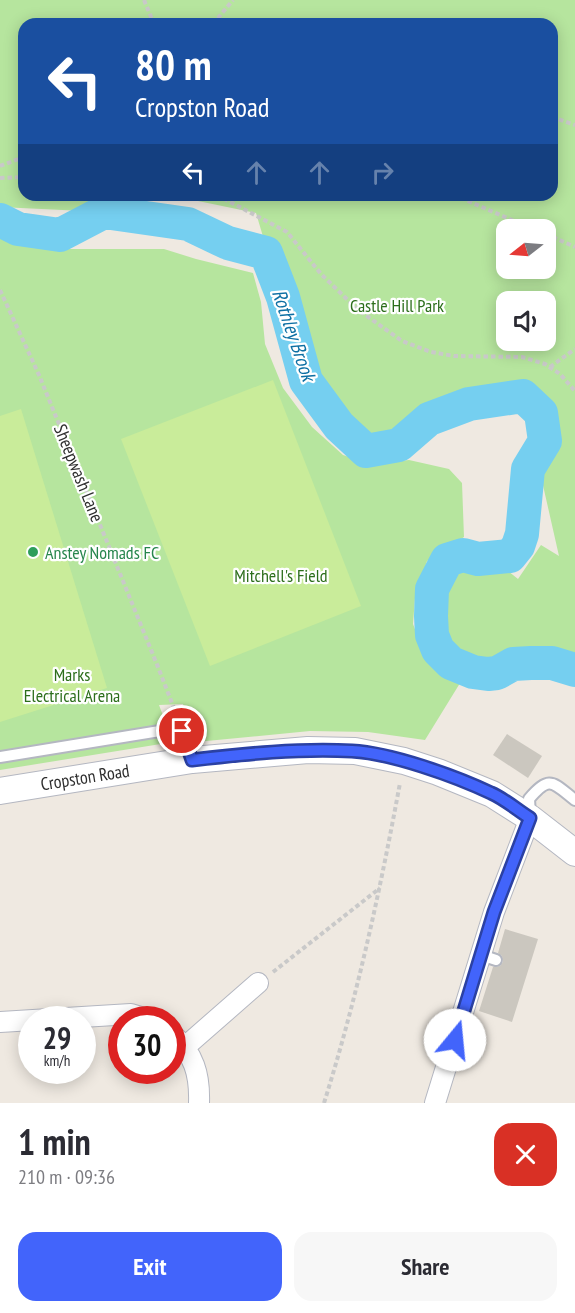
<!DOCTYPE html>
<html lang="en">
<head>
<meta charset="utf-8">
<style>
	:root { --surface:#fff; --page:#f7f7f7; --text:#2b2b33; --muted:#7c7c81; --accent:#4264fb }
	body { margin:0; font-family:"PT Sans Narrow",sans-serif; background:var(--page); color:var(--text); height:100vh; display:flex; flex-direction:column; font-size:22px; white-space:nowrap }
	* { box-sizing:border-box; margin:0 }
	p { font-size:20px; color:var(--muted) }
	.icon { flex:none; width:33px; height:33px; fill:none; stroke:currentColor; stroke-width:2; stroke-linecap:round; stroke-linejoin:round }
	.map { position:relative; height:1103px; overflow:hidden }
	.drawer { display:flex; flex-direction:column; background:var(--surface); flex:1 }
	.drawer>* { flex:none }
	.guide { position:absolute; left:18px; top:18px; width:540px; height:183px; border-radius:18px; box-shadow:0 3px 15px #0003; background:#1a4fa0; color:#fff; overflow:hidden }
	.needle { width:39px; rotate:253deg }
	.fabs { position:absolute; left:496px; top:219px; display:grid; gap:12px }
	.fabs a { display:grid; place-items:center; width:60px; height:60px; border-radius:12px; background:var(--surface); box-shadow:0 3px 15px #0003; font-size:30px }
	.speed { position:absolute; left:18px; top:1006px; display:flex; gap:12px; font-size:30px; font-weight:700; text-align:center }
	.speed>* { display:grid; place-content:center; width:78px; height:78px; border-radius:50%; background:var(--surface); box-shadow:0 3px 15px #0003; line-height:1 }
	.speed small { font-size:15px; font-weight:400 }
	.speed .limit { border:9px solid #d22; background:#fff; color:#111 }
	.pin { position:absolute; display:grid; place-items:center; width:51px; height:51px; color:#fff; margin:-26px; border:3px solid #fff; border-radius:50%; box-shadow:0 2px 6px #0007 }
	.me { position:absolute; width:66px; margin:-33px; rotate:17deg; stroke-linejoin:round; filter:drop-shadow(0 0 4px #0008) }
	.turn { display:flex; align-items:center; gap:21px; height:126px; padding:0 18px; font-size:27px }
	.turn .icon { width:78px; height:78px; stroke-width:2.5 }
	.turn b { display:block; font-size:42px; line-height:51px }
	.lanes { display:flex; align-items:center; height:57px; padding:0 18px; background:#0003; justify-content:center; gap:30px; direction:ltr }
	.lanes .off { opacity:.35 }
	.round { display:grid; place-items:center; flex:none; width:63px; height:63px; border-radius:18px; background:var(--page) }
	.overview { display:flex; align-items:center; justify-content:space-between; height:102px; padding:0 18px }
	h1 { font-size:36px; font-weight:600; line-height:45px }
	.primary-button { display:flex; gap:12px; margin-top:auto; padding:12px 18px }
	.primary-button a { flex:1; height:69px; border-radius:18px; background:var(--accent); color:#fff; font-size:24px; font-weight:600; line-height:69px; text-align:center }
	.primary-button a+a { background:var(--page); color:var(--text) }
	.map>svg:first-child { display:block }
</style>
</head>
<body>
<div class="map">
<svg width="575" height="1103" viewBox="0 0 575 1103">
	<rect width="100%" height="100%" fill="#efe9e1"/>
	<g fill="#b6e59e" fill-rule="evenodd">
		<path d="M 0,0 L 575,0 L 575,675 L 552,663 L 531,663 L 497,673 L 473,672 L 438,650 L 431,616 L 432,589 L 447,560 L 493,559 L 518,579 L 541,545 L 559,556 L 523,397 L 366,451 L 306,381 L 256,213 L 169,195 L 552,195 L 552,24 L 24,24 L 24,195 L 107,195 L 104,212 L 0,207 ZM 507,230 L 546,230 L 546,268 L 507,268 ZM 507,302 L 546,302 L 546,340 L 507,340 Z"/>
		<path d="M 0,237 L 70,249 L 164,249 L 196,259 L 253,273 L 261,302 L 265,344 L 283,388 L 312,427 L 343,455 L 371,464 L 409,460 L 449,469 L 462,483 L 464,537 L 427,561 L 415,598 L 413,624 L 427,661 L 441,671 L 465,675 L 425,740 L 368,732 L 310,731 L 196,742 L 183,704 L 159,705 L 173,742 L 0,770 Z"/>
	</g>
	<g fill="#c9ec9a">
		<path d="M 273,380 L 361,606 L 210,666 L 121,439 Z"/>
		<path d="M 21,409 L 107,688 L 0,722 L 0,416 Z"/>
	</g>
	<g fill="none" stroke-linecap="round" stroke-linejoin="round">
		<path stroke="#75cff0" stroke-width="34" d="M 0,220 L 18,229 L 60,235 L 104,212 L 188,224 L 228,243 L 266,253 L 283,297 L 306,381 L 339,426 L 366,451 L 399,445 L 429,419 L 469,404 L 523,396 L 541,413 L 545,441 L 528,469 L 522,534 L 518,546 L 510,556 L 478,559 L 463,555 L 447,560 L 432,589 L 431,616 L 432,635 L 438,650 L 451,663 L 473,672 L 488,674 L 497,673 L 513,664 L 531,663 L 552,663 L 575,670"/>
	</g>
	<g fill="#cbc7bf">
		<path d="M 507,734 L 542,756 L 528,778 L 493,755 Z"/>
		<path d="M 505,929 L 538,939 L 512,1022 L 479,1011 L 493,967 L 500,966 L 503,962 L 502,956 L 498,953 Z"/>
	</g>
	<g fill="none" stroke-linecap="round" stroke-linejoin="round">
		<defs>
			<g id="service">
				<path d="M 0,757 L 172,729 L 182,731 L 192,760"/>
				<path d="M 530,815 L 529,799 C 550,774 553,783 575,800"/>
				<path d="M 481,955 L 496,960"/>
			</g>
			<g id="minor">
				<path d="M 0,1022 L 131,1014 L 151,1020"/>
				<path d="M 172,1034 C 194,1054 200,1074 199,1103"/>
				<path d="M 186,1046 L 258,983"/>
				<path d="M 435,1103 L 494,912 L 530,818"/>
			</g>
			<path id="tertiary" d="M 0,791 L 192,760 L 308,750 L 355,751 L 404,761 L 438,772 L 492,794 L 530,818 L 575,853"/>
		</defs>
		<use href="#service" stroke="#b4b7c1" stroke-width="14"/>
		<use href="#minor" stroke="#b4b7c1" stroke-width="22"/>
		<use href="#tertiary" stroke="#b4b7c1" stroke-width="28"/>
		<g stroke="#c9c9c9" stroke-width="4" stroke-dasharray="4.5 3" stroke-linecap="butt">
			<path d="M 144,0 L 154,24"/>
			<path d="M 213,24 L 233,0"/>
			<path d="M 552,117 L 575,125"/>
			<path d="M 0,166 L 24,157"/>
			<path d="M 0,178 L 24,177"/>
			<path d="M 217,195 L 287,232 L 321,274 L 357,309 L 402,341 L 431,352 L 454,356 L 522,357 L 545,364 L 560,374 L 575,391"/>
			<path d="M 454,195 L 535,230"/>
			<path d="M 546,234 L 575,247"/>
			<path d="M 0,290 L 39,375 L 158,667 L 177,716"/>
			<path d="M 550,367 L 575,349"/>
			<path d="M 273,972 L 380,888"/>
			<path d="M 324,1103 C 357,998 380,891 400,783"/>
		</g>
		<use href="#service" stroke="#fff" stroke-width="10"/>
		<use href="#minor" stroke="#fff" stroke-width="20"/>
		<use href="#tertiary" stroke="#fff" stroke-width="26"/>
	</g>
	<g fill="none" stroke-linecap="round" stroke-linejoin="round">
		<defs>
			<path id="route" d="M 182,731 L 192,760 C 245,754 299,748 352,751 C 391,753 455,776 491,793 C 505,799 517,810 530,818 L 494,912 L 455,1040"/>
		</defs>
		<use href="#route" stroke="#2b41a3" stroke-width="15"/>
		<use href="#route" stroke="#4264fb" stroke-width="10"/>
	</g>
	<circle fill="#2e9e5b" stroke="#fff" stroke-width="2" cx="33" cy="552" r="6"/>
	<g text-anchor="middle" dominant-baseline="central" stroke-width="4.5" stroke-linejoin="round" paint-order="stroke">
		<g font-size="18" fill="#2c6e1b" stroke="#fff">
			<text x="397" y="305">Castle Hill Park</text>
			<text x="281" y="575">Mitchell's Field</text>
			<text x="72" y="674">Marks<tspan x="72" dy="21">Electrical Arena</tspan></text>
		</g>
		<g font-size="18" fill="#2e2e2e" stroke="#fff">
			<text transform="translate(79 473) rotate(68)">Sheepwash Lane</text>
			<text transform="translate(85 777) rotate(-9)">Cropston Road</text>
		</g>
		<g font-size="18" fill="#27864d" stroke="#fff" text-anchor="start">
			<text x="45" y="552">Anstey Nomads FC</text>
		</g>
		<g font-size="20" font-style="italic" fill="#0d6fa3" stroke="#fff">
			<text transform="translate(294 335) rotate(71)">Rothley Brook</text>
		</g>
	</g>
</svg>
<div class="fabs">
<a><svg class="needle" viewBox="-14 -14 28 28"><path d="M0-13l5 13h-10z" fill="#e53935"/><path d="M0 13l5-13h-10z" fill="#7c7c81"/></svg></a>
<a><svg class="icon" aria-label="sound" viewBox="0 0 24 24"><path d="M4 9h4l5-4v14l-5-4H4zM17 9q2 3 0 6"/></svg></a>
</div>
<div class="speed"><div>29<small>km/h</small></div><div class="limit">30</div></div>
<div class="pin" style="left:182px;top:731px;background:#d93025"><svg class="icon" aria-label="arrive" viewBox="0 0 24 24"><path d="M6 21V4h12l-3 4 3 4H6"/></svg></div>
<svg class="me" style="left:455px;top:1040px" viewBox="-20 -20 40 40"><circle r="19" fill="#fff"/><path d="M0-13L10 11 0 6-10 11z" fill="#4264fb"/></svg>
<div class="guide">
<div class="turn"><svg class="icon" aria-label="left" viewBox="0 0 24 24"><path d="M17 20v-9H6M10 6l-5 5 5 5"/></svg><div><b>80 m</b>Cropston Road</div></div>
<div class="lanes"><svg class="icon" aria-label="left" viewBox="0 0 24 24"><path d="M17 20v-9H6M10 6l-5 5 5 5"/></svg><svg class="icon off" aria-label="ahead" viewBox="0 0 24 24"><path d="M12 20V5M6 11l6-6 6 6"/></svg><svg class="icon off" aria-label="ahead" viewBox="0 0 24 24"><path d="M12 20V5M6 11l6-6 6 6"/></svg><svg class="icon off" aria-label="right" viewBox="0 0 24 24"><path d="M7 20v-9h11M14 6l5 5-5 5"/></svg></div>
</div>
</div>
<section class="drawer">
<div class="overview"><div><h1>1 min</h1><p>210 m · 09:36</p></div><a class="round" style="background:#d93025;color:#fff"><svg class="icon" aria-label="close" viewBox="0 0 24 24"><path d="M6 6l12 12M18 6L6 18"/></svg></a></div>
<div class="primary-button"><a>Exit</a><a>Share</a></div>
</section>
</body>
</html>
